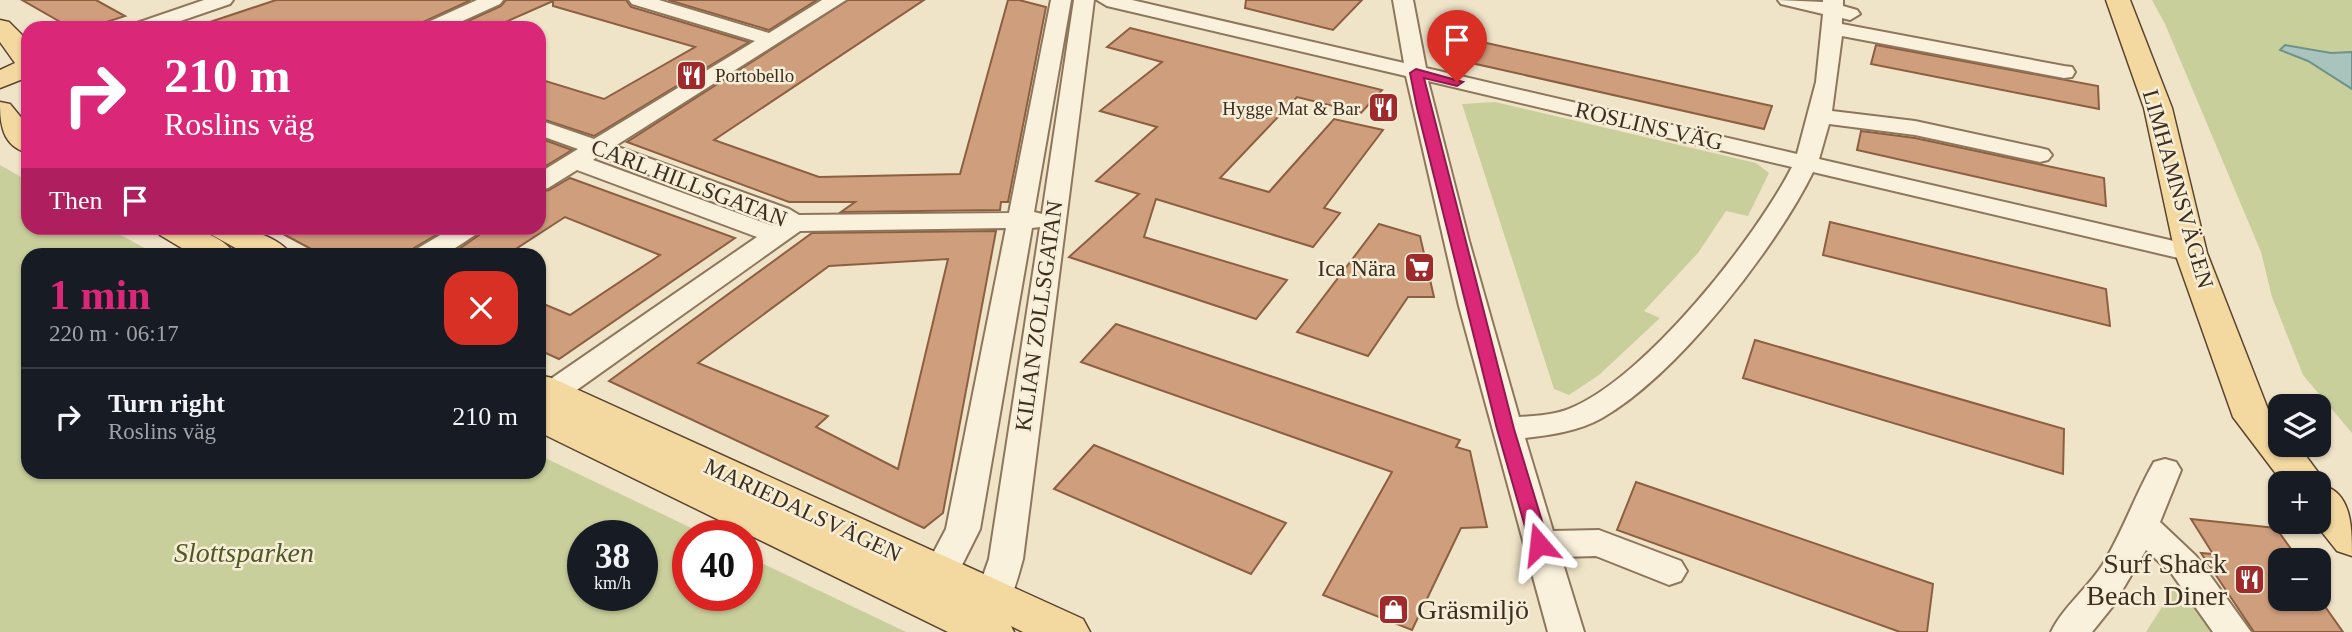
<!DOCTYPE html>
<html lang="en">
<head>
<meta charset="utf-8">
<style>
	:root { --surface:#171b24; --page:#242831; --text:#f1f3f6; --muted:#9ea1a6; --line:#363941; --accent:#db2777 }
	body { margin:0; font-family:Georgia,serif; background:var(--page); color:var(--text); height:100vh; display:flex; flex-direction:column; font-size:26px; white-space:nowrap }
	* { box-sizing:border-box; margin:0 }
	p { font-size:23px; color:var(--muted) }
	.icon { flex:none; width:38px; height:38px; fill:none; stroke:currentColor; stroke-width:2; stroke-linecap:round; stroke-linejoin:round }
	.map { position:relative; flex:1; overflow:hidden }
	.details { position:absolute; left:21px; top:248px; width:525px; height:231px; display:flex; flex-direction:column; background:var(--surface); border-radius:21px; box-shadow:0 2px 5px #0004 }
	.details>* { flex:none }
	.guide { position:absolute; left:21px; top:21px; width:525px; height:214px; border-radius:21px; box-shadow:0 2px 5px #0004; background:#db2777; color:#fff; overflow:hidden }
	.fabs { position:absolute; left:2268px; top:394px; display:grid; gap:14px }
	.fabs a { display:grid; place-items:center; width:63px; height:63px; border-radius:14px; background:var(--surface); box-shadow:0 2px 5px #0004; font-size:35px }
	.speed { position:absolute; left:567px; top:520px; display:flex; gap:14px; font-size:35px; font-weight:700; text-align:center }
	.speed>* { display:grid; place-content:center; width:91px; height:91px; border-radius:50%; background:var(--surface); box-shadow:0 2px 5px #0004; line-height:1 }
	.speed small { font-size:18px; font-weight:400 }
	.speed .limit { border:10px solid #d22; background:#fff; color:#111 }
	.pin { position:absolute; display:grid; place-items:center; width:60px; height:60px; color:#fff; margin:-72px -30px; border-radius:50% 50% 50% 0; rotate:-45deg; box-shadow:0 0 7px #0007 }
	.pin .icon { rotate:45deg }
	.me { position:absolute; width:77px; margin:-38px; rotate:343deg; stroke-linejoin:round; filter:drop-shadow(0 0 5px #0008) }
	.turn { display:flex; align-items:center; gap:24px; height:147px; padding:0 28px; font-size:32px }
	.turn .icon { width:91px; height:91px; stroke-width:2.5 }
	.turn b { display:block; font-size:49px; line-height:60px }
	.then { display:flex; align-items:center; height:66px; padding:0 28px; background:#0003; gap:14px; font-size:26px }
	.round { display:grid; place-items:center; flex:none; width:74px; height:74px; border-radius:21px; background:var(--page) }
	.overview { display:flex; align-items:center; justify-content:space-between; height:119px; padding:0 28px }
	h1 { font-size:42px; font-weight:700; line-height:52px; color:var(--accent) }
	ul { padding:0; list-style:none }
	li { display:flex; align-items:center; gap:21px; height:98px; padding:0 28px; border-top:2px solid var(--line) }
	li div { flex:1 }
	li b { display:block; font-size:26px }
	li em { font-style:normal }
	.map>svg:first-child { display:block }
</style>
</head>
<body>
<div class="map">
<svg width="2352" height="632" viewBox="0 0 2352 632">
	<rect width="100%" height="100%" fill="#f0e4c8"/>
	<g fill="#c9cf9b" fill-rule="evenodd">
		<path d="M 2152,0 L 2352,0 L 2352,433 L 2303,375 L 2272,297 L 2261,252 L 2165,24 Z"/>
		<path d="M 1495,102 L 1756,163 L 1769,173 L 1748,216 L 1726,211 L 1698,253 L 1644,311 L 1660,318 L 1599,375 L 1569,395 L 1554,389 L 1462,104 Z"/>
		<path d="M 0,165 L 28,181 L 28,228 L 108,228 L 157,255 L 28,256 L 28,472 L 539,472 L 539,455 L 706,535 L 688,536 L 688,595 L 747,595 L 747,556 L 906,632 L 0,632 ZM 583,536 L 642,536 L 642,595 L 583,595 Z"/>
		<path d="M 2176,585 L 2222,632 L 2146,632 Z"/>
	</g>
	<path fill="#a9c4bc" stroke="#6f938a" stroke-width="2" d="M 2285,45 L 2331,53 L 2352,52 L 2352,89 L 2308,61 L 2280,50 Z"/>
	<g fill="#cf9f7d" stroke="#8d5f41" stroke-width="2" fill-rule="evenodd">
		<path d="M 22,0 L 96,0 L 125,16 L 88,28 L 71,28 Z"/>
		<path d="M 276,0 L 471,0 L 423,22 L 418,28 L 205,28 L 204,24 Z"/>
		<path d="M 506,0 L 626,0 L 631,7 L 749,42 L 594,136 L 539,118 L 539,79 L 604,99 L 695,47 L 553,6 L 553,1 L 492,28 L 453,28 L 501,6 Z"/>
		<path d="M 668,0 L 817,0 L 769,30 Z"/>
		<path d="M 848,0 L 924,0 L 714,140 L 819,177 L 960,174 L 1008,0 L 1019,0 L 1046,7 L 1008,202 L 1001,202 L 1000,210 L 841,212 L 855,202 L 789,202 L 627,142 Z"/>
		<path d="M 1246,0 L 1362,0 L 1333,30 L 1245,8 Z"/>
		<path d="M 1130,28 L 1382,90 L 1361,113 L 1297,97 L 1220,178 L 1269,192 L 1334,119 L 1383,130 L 1324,208 L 1340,213 L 1313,247 L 1156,199 L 1144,237 L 1287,280 L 1256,319 L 1069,257 L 1139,194 L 1096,181 L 1157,127 L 1100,111 L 1162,62 L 1107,47 Z"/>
		<path d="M 1482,42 L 1772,106 L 1764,129 L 1467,62 Z"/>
		<path d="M 1876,45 L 2098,86 L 2099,109 L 1871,64 Z"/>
		<path d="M 1861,131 L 1915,138 L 2104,178 L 2106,206 L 1857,150 Z"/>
		<path d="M 539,138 L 572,150 L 539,170 Z"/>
		<path d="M 570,178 L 735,238 L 559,359 L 539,350 L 539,302 L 570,315 L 660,255 L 565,217 L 505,256 L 449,256 L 479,235 L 484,228 L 539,228 L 539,192 L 549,190 Z"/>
		<path d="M 1830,222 L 2106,289 L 2110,326 L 1823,255 Z"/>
		<path d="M 1379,224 L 1420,236 L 1434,297 L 1408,297 L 1368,356 L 1297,332 Z"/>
		<path d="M 272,228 L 448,228 L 414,248 L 409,256 L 324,256 Z"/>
		<path d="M 996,231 L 943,513 L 924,528 L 609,381 L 812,233 ZM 948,259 L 898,469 L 816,427 L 828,416 L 698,363 L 829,266 Z"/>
		<path d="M 1116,324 L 1460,440 L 1456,447 L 1470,451 L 1487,527 L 1461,528 L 1412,630 L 1323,595 L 1392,472 L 1081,362 Z"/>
		<path d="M 1755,340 L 2064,429 L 2063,474 L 1743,378 Z"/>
		<path d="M 1094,445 L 1286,523 L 1251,574 L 1054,489 Z"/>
		<path d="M 1636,482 L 1933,584 L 1927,632 L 1900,632 L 1617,530 Z"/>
		<path d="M 2191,519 L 2276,528 L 2299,560 L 2280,560 L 2280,598 L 2319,598 L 2343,632 L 2254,632 L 2201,553 L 2213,554 Z"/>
	</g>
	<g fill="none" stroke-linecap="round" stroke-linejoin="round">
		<defs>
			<g id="minor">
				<path d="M 204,0 L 233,0 L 230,4 L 160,28 L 131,28 L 134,24 Z"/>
				<path d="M 477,0 L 503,0 L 500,4 L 447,28 L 421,28 L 424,24 Z"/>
				<path d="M 629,0 L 659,0 L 769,33 L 822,0 L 846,0 L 615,146 L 789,209 L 799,215 L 1009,213 L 1051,0 L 1071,0 L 1034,212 L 1042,214 L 1074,0 L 1094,0 L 1023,559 C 1015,586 1007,632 969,623 L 964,613 L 977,593 L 989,559 L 1040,227 L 1032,228 L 980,529 L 943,603 L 930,607 L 917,603 L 912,593 L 946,529 L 1006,228 L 800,231 L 550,409 L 539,412 L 539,387 L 757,237 L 577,170 L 548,188 L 539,190 L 539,173 L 578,149 L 539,135 L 539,120 L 594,139 L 755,41 L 632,4 ZM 598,156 L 771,219 L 777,223 L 773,226 L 593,160 Z"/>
				<path d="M 1097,0 L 1132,0 L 1404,63 L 1393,0 L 1413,0 L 1426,68 L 1797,154 L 1816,82 L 1823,14 L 1781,4 L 1778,0 L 1823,2 L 1823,0 L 1843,0 L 1843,6 L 1857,10 L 1860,14 L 1850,20 L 1842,18 L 1842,24 L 2064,66 L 2072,67 L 2075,72 L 2072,77 L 2064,78 L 1842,36 L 1832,111 L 1915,121 L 2040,148 L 2048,150 L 2052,155 L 2048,160 L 2040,162 L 1915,135 L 1829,124 L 1819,159 L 2191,245 L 2200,247 L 2204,253 L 2200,259 L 2191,261 L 1813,172 C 1776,248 1676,376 1602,418 C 1579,431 1551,435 1525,438 L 1553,531 L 1599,530 L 1681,561 L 1687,571 L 1681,581 L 1669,585 L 1596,556 L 1561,557 L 1584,632 L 1548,632 L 1459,306 L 1406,76 L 1107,6 ZM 1428,81 L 1792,167 C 1755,239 1646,377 1571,408 C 1555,415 1536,416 1519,417 L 1469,241 Z"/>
				<path d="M 452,228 L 482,228 L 478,233 L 443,256 L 411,256 L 415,250 Z"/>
				<path d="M 2165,459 L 2176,462 L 2181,470 L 2160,522 L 2196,556 L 2251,632 L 2213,632 L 2172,574 L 2146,550 L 2113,606 L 2092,632 L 2051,632 C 2063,607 2088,588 2103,564 C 2123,531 2135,495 2154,462 Z"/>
			</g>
			<g id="major">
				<path d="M 2106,0 L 2130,0 L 2172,108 L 2207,253 L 2269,412 L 2280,425 L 2280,444 L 2297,444 L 2326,483 L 2325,486 C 2352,495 2352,529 2352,556 L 2337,551 L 2314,522 L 2319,522 L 2319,483 L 2283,483 L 2233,417 L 2175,253 L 2144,108 Z"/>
				<path d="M 0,20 L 9,22 L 28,41 L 28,77 L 0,88 L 0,70 L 15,63 L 0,42 Z"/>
				<path d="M 0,102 L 10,104 L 28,126 L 28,153 C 2,146 0,124 0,102 Z"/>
				<path d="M 155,228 C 183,225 219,230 236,256 L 195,256 L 160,235 Z"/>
				<path d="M 207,228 C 234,226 275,231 292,256 L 250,256 L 212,235 Z"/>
				<path d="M 539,375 L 552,378 L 1083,619 L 1090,632 L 1023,632 L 1011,626 L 1014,632 L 948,632 L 539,432 L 539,403 L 544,404 L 539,402 Z"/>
			</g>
		</defs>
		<use href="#minor" stroke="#8d765c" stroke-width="4"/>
		<use href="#major" stroke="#5b4430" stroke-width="3"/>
		<use href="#minor" fill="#faf1dc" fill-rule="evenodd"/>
		<use href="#major" fill="#f3d9a0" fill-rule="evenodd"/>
	</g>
	<path fill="#db2777" stroke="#8e194d" stroke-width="2" d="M 1416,69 L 1463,82 L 1457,86 L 1424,78 L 1514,429 L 1549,544 L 1546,549 L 1539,551 L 1532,549 L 1530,544 L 1497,429 L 1417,108 L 1410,73 Z"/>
	<defs>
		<symbol id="restaurant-square" viewBox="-11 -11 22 22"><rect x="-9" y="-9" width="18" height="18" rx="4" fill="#9e2a2b" stroke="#f7eed8"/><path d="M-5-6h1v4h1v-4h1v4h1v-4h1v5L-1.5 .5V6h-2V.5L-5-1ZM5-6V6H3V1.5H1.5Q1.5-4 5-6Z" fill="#fff"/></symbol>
		<symbol id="supermarket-square" viewBox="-11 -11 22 22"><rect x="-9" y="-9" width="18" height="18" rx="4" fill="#9e2a2b" stroke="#f7eed8"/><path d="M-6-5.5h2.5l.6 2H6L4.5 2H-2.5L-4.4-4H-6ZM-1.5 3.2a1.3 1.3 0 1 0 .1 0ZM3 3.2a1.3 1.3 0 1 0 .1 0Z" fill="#fff"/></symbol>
		<symbol id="shop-square" viewBox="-11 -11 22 22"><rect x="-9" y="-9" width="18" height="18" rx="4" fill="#9e2a2b" stroke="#f7eed8"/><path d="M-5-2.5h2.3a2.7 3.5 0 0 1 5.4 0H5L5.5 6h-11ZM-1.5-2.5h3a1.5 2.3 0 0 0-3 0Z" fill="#fff"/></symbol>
	</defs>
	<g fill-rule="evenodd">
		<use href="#restaurant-square" x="674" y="58" width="35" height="35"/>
		<use href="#restaurant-square" x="1366" y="90" width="35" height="35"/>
		<use href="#supermarket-square" x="1402" y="250" width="35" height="35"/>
		<use href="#restaurant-square" x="2232" y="562" width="35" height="35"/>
		<use href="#shop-square" x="1376" y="592" width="35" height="35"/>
	</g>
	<g text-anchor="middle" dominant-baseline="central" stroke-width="5" stroke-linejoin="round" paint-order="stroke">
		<g font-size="19" fill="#3d2e20" stroke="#f7eed8" text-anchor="start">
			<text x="715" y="75">Portobello</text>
			<text x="1360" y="108" text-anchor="end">Hygge Mat &amp; Bar</text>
		</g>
		<g font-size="23" fill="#3d2e20" stroke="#f7eed8">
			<text transform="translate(1649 126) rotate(13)">ROSLINS VÄG</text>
			<text transform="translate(689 183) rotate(21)">CARL HILLSGATAN</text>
			<text transform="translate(2178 189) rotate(74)">LIMHAMNSVÄGEN</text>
			<text transform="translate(1039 316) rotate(-82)">KILIAN ZOLLSGATAN</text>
			<text transform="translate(803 510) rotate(25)">MARIEDALSVÄGEN</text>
		</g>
		<g font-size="23" fill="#3d2e20" stroke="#f7eed8" text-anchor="end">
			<text x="1396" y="268">Ica Nära</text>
		</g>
		<g font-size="28" font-style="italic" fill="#4d5a26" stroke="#f7eed8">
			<text x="244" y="552">Slottsparken</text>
		</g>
		<g font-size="28" fill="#3d2e20" stroke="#f7eed8" text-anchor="end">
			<text x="2227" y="563">Surf Shack<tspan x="2227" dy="32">Beach Diner</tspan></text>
			<text x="1417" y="609" text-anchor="start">Gräsmiljö</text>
		</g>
	</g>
</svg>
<div class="fabs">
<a><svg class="icon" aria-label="layers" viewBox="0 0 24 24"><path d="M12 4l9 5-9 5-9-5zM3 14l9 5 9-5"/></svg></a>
<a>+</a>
<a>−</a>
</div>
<div class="speed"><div>38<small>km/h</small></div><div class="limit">40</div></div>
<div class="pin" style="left:1457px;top:82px;background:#d93025"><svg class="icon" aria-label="arrive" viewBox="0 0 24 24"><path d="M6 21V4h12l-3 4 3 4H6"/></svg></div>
<svg class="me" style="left:1539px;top:544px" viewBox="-20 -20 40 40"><path d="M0-17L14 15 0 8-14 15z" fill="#db2777" stroke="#fff" stroke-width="4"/></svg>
<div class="guide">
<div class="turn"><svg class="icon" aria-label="right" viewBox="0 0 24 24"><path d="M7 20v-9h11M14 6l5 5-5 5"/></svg><div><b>210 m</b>Roslins väg</div></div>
<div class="then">Then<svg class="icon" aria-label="arrive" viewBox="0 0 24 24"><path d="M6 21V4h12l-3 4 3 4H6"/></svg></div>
</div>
<section class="details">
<div class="overview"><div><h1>1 min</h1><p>220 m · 06:17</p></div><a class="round" style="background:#d93025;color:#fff"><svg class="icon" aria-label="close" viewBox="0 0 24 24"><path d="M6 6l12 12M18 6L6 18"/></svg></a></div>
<ul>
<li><svg class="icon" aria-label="right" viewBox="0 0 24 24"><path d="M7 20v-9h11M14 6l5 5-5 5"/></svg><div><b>Turn right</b><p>Roslins väg</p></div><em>210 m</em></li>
</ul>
</section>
</div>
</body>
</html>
